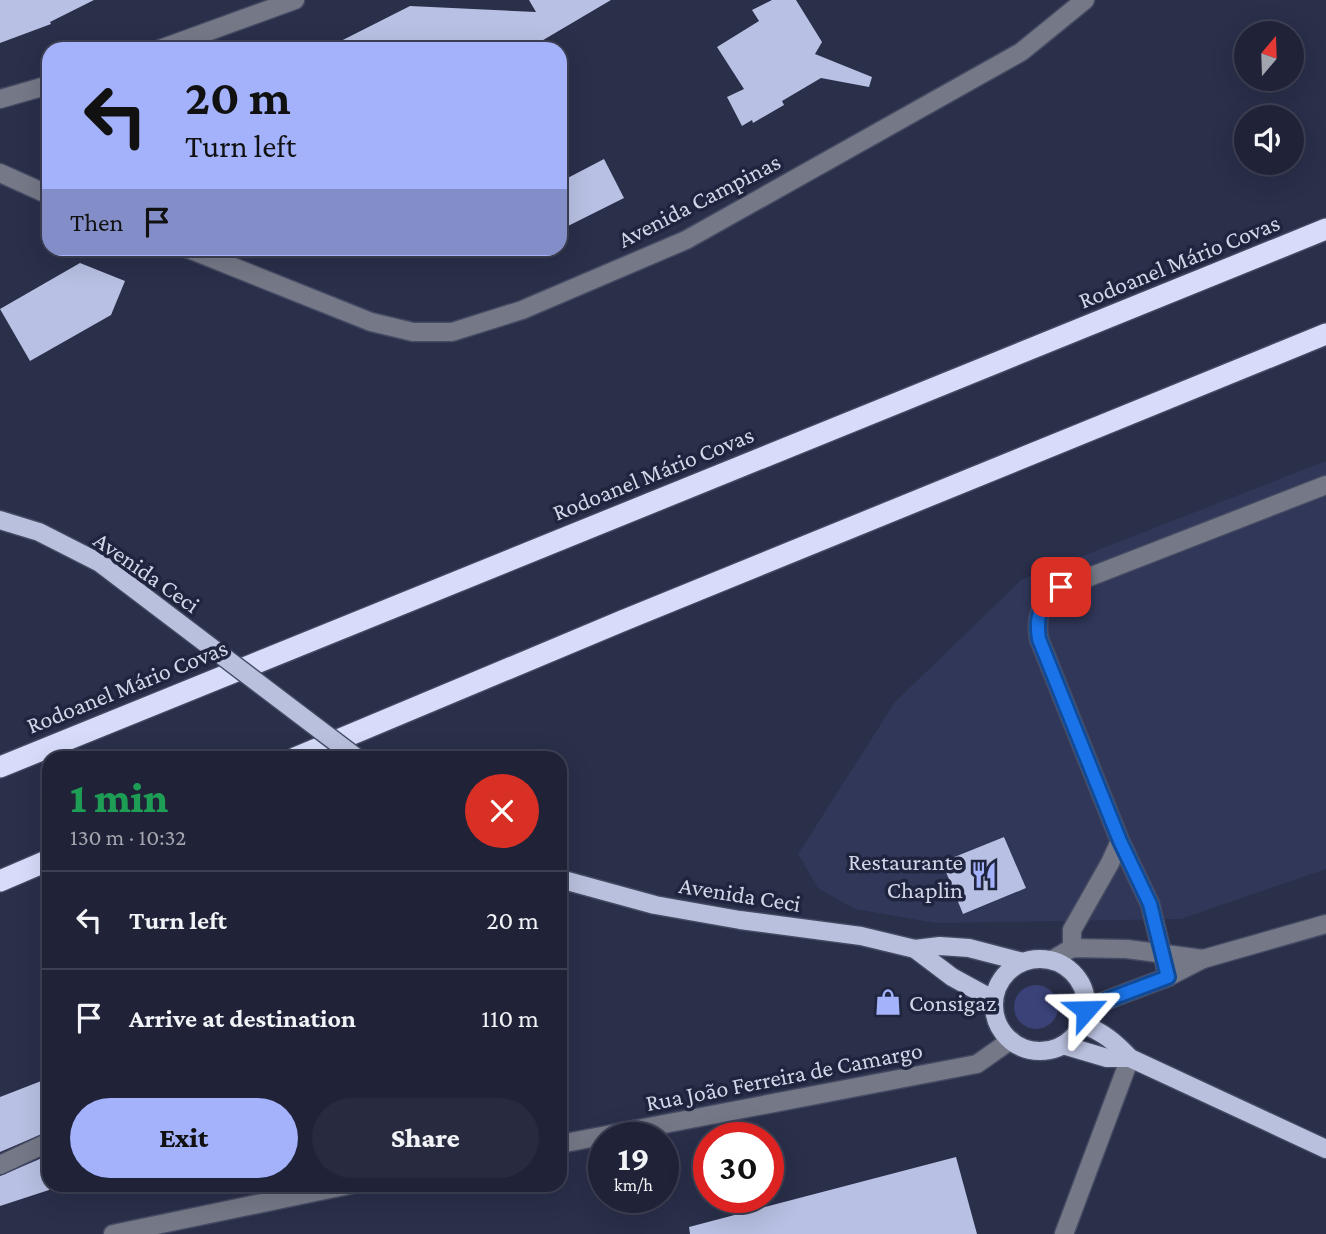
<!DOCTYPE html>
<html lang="en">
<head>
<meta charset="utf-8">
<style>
	:root { --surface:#202338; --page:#282b40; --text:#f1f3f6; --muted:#a2a4ae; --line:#3d4053; --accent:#a4b2fc }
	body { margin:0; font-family:"Crimson Pro",serif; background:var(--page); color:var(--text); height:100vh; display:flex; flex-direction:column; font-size:26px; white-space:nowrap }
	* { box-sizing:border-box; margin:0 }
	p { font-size:23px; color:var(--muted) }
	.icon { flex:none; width:38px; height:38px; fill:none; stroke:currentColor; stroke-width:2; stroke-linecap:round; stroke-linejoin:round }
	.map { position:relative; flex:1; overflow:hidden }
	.side { position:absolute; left:42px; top:751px; width:525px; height:441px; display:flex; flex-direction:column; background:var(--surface); border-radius:21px; box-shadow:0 7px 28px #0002,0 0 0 2px var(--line) }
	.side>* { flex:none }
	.guide { position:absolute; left:42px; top:42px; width:525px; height:214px; border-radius:21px; box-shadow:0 7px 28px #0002,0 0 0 2px var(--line); background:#a4b2fc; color:#111; overflow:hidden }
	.needle { width:46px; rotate:19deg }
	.controls { position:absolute; left:1234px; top:21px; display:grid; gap:14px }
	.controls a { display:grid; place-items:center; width:70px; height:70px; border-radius:50%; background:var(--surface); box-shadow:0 7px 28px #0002,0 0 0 2px var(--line); font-size:35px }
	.speed { position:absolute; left:588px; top:1122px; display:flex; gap:14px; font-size:35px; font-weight:700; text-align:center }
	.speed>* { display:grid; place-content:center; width:91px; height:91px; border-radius:50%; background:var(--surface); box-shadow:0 7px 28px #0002,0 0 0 2px var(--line); line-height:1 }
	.speed small { font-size:18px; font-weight:400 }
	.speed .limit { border:10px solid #d22; background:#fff; color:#111 }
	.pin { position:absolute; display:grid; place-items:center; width:60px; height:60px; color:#fff; margin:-30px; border-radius:14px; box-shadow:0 4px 10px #0006 }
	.me { position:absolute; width:77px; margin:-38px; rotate:65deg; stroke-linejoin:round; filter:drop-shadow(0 0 5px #0008) }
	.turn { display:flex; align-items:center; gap:24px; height:147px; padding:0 28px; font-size:32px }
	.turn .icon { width:91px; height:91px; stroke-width:2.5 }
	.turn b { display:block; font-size:49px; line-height:60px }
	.then { display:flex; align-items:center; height:66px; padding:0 28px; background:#0003; gap:14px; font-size:26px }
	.round { display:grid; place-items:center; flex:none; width:74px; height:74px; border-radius:37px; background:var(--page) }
	.summary { display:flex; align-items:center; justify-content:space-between; height:119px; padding:0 28px }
	h1 { font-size:42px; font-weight:800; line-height:52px; color:#1e9e55 }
	.cta { display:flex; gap:14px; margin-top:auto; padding:14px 28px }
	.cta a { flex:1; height:80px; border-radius:42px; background:var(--accent); color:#111; font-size:28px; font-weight:800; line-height:80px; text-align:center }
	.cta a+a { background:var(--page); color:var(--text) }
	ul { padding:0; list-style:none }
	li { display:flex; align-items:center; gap:21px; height:98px; padding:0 28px; border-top:2px solid var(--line) }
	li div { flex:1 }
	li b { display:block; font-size:26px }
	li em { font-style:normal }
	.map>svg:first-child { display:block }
</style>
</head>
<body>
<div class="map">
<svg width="1326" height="1234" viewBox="0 0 1326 1234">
	<rect width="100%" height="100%" fill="#2a2f4a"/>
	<path fill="#313759" d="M 1326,461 L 1326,869 L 1181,919 L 936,923 L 855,909 L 819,889 L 798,854 L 895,702 L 1021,580 Z"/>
	<circle fill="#3a4278" cx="1036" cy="1007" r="22"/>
	<g fill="#b8c0e3">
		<path d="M 0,0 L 94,0 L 50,22 L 51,24 L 0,43 Z"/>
		<path d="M 529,0 L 611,0 L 528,49 L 325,49 L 410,6 L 536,12 Z"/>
		<path d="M 772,0 L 796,0 L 822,42 L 815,54 L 872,77 L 869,87 L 821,78 L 782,101 L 784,105 L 753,123 L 752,120 L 742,126 L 727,97 L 744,89 L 717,47 L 759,21 L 752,10 Z"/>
		<path d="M 604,159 L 624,198 L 560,230 L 560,182 Z"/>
		<path d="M 80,263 L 125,281 L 111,315 L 30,361 L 0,309 Z"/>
		<path d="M 1004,837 L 1026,888 L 963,914 L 942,862 Z"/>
		<path d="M 49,1078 L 49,1131 L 0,1152 L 0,1097 Z"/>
		<path d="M 49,1155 L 49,1190 L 0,1206 L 0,1176 Z"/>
		<path d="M 956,1157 L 977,1234 L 690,1234 L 689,1227 Z"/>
	</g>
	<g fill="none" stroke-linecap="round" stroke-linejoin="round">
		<defs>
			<g id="minor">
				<path d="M 160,49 L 295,0"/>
				<path d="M 0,99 L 49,85"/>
				<path d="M 0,173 L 49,195"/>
				<path d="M 186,248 L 371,322 L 413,332 L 452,332 L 522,310 L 686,240 L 1021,52 L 1085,0"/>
				<path d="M 1072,948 L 1072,930 L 1110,863 L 1120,841"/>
				<path d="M 1052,960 L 1072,948 L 1127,949 L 1203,959"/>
				<path d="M 1168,977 L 1150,904 L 1120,841 L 1039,639 C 1035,614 1041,603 1061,588 L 1326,485"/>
				<path d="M 1086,1010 L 1107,1000 L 1168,977 L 1203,959 L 1326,924"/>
				<path d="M 560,1144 L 977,1064 L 1011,1040"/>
				<path d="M 0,1165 L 49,1142"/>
				<path d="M 113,1234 L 349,1185"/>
				<path d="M 1064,1234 L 1130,1058"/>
			</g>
			<g id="major">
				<path d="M 0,520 L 39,532 L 100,563"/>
				<path d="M 560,879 L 655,905 L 740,920 L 861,936 L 915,949 L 940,946 L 969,948 L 1023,962"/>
				<path d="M 915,949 L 952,977 L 994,1000"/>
				<circle cx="1040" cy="1005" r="46"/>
				<path d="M 1082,1024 C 1103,1032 1115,1042 1130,1058 L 1326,1149"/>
				<path d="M 1063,1045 L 1107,1058 L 1130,1058"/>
			</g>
			<g id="highway">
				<path d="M 295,758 L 622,621 L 1326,334"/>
				<path d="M 0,767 L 1326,229"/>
				<path d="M 0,881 L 49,860"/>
			</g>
		</defs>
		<use href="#minor" stroke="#454a63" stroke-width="21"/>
		<use href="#major" stroke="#454a63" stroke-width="21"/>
		<use href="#highway" stroke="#454a63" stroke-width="24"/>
		<use href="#minor" stroke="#757987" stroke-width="18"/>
		<use href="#major" stroke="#b9c0dd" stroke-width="18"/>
		<use href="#highway" stroke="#d6dcf9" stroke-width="21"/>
		<defs>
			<path id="major-bridge" d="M 100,563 L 357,758"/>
		</defs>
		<use href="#major-bridge" stroke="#454a63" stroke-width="21" stroke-linecap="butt"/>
		<use href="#major-bridge" stroke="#b9c0dd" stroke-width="18"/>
	</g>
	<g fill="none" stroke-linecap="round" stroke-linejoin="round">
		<defs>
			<path id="route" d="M 1061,587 C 1041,603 1035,614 1039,639 L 1120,841 L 1150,904 L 1168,977 L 1107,1000 L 1086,1010"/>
		</defs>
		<use href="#route" stroke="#114b97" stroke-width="18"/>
		<use href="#route" stroke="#1a73e8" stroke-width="12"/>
	</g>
	<defs>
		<symbol id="restaurant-bare" viewBox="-9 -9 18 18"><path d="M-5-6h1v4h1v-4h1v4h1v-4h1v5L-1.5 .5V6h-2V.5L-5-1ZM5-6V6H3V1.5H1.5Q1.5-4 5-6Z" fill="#a4b2fc" stroke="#20253f" stroke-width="2.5" paint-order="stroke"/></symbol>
		<symbol id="shop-bare" viewBox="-9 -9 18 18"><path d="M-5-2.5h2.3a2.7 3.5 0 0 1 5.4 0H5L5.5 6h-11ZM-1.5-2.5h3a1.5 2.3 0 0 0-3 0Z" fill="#a4b2fc" stroke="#20253f" stroke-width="2.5" paint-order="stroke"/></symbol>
	</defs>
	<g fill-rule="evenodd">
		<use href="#restaurant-bare" x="965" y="856" width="38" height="38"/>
		<use href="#shop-bare" x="869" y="983" width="38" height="38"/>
	</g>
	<g text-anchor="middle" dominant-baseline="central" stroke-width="7" stroke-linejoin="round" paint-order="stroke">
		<g font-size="24" fill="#d1d5e7" stroke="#20253f">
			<text transform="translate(699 200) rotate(-27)">Avenida Campinas</text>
			<text transform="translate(1179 261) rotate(-22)">Rodoanel Mário Covas</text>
			<text transform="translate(653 473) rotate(-22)">Rodoanel Mário Covas</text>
			<text transform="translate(147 572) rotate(35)">Avenida Ceci</text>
			<text transform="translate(127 686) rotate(-22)">Rodoanel Mário Covas</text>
			<text transform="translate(740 894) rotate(9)">Avenida Ceci</text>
			<text transform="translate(784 1076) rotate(-11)">Rua João Ferreira de Camargo</text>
		</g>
		<g font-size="24" fill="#d1d5e7" stroke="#20253f" text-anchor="end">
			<text x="963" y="861">Restaurante<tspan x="963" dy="28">Chaplin</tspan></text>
			<text x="909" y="1002" text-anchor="start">Consigaz</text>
		</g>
	</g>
</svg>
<div class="controls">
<a><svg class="needle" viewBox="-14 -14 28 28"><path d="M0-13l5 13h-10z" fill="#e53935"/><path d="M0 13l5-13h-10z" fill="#a2a4ae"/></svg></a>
<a><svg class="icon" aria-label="sound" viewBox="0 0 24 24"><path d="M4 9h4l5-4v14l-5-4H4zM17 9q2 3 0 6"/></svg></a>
</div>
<div class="speed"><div>19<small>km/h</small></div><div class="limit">30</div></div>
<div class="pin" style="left:1061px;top:587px;background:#d93025"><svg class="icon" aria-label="arrive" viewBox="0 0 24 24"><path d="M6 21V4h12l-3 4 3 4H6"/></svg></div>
<svg class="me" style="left:1086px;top:1010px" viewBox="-20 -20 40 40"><path d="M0-17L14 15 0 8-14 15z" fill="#1a73e8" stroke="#fff" stroke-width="4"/></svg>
<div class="guide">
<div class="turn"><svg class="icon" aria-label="left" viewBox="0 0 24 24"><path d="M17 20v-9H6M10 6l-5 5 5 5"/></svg><div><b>20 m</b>Turn left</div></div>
<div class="then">Then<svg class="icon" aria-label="arrive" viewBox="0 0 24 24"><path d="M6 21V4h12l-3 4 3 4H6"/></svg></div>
</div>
<section class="side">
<div class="summary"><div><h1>1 min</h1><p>130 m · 10:32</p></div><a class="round" style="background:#d93025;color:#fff"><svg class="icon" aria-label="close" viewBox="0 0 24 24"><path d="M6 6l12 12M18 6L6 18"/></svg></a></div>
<ul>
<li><svg class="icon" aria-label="left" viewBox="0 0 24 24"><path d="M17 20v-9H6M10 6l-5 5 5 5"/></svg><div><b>Turn left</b></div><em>20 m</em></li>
<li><svg class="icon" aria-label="arrive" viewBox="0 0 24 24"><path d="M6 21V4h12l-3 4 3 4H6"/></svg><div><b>Arrive at destination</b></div><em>110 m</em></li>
</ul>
<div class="cta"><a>Exit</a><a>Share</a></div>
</section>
</div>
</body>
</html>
